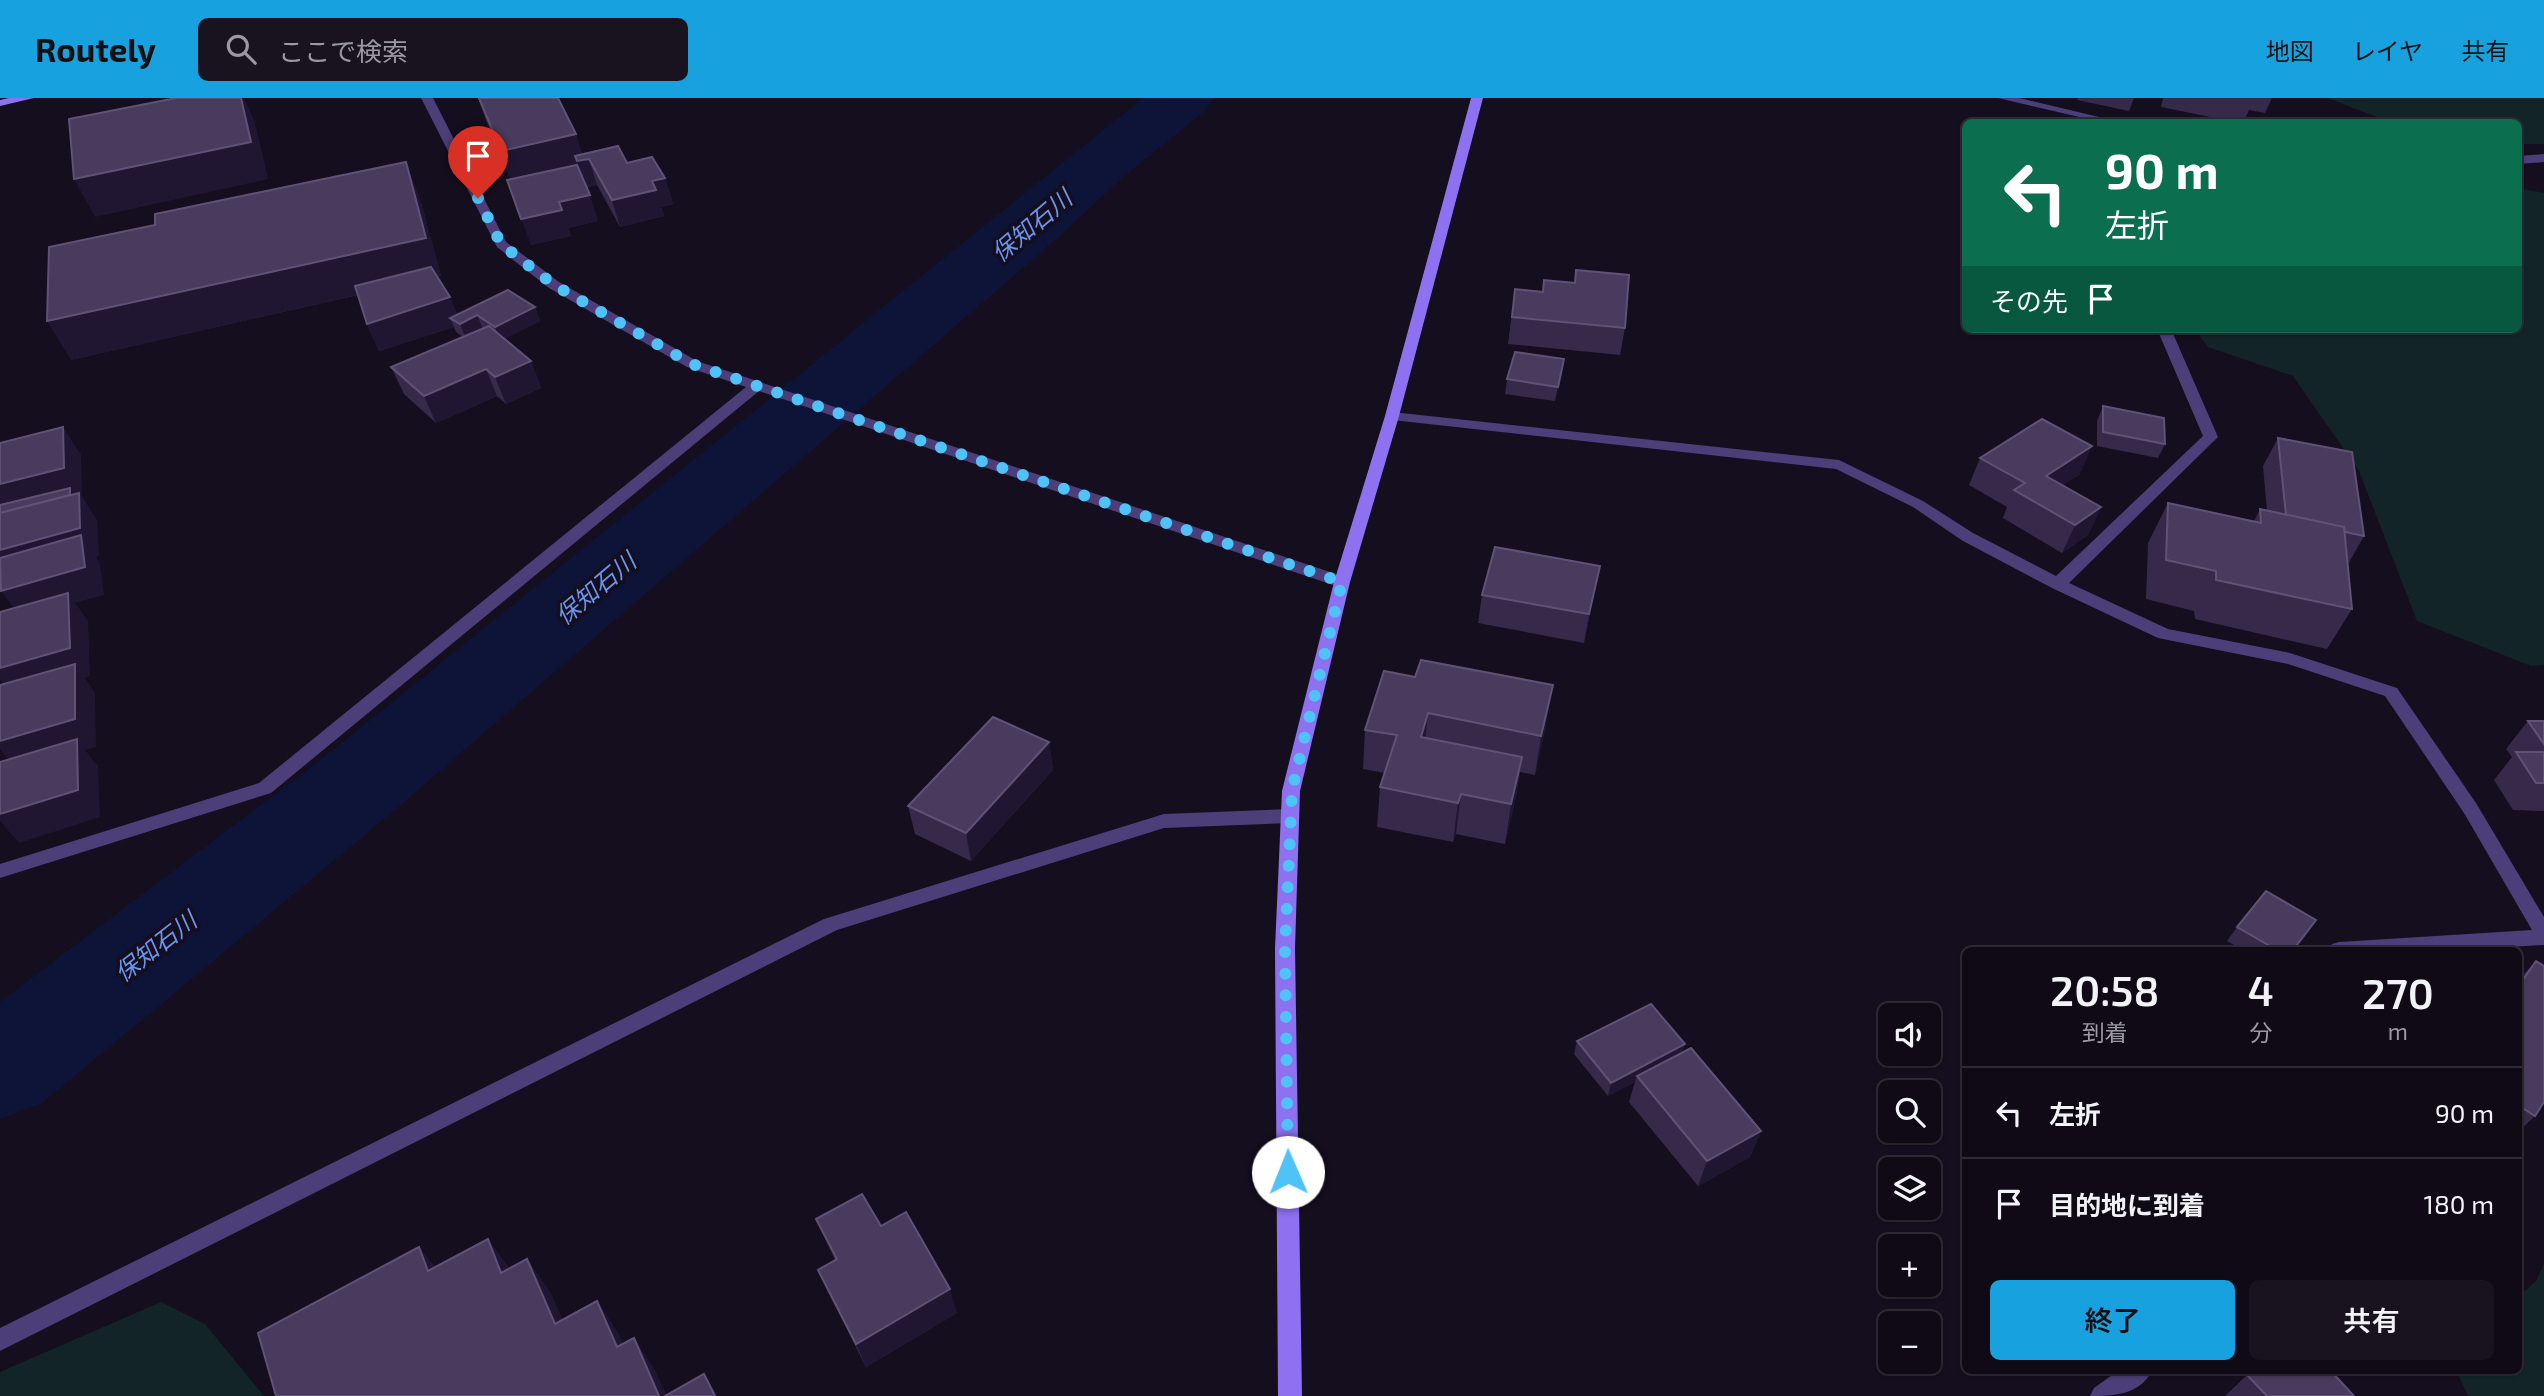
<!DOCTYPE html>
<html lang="ja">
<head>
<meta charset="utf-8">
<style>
	:root { --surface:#0f0a16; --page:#18131f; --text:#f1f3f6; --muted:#9b9aa1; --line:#2f2b35; --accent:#17a2df }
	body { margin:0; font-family:"Exo 2","Noto Sans JP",sans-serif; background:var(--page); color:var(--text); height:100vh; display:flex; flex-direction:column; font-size:26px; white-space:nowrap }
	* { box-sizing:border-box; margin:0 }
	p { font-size:23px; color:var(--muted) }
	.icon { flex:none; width:38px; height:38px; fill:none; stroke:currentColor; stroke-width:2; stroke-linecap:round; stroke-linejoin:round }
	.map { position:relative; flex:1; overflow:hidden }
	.panel { position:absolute; left:1962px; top:849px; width:560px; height:427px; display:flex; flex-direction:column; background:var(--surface); border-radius:10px; box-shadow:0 2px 5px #0004,0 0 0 2px var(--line) }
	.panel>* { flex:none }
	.banner { position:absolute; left:1962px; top:21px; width:560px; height:214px; border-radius:10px; box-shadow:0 2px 5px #0004,0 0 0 2px var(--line); background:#0b6e4f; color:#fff; overflow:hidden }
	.buttons { position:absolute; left:1878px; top:905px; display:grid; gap:14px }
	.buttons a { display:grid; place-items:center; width:63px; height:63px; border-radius:10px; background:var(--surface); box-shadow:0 2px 5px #0004,0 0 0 2px var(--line); font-size:35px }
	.pin { position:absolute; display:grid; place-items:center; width:60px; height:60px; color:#fff; margin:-72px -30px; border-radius:50% 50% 50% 0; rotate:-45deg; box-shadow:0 0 7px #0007 }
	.pin .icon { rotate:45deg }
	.me { position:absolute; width:77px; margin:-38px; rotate:359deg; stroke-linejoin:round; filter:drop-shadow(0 0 5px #0008) }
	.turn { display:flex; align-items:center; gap:24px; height:147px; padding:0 28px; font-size:32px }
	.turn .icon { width:91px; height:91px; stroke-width:2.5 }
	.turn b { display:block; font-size:49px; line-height:60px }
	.then { display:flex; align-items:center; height:66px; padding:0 28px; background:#0003; gap:14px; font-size:26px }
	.eta { display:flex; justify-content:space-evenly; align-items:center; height:119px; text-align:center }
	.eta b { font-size:42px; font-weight:600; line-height:49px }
	.primary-button { display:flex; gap:14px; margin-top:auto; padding:14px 28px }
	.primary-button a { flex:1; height:80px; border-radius:10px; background:var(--accent); color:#111; font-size:28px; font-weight:600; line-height:80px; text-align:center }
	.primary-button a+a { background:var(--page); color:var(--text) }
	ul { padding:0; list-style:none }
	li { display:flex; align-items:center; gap:21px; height:91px; padding:0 28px; border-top:2px solid var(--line) }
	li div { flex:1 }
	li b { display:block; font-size:26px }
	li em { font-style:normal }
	header { display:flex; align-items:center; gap:42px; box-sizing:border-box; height:98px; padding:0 35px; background:var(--accent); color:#111 }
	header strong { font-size:33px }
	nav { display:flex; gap:38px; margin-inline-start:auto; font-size:24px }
	.search { width:490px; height:63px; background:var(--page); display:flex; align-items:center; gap:18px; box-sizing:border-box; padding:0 24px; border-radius:10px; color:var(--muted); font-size:26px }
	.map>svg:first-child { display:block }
</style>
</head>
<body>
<header>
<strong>Routely</strong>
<div class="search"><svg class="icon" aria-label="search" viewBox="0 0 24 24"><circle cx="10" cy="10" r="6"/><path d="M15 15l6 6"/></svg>ここで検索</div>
<nav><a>地図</a><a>レイヤ</a><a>共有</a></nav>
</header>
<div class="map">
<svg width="2544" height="1298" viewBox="0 0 2544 1298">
	<rect width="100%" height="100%" fill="#140e1e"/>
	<g fill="#122427">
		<path d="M 2328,0 L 2544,0 L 2544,46 L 2518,46 L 2518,24 L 2389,24 Z"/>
		<path d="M 2518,90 L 2544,95 L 2544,567 L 2531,568 L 2417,523 L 2359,373 L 2293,278 L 2208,249 L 2195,231 L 2518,231 Z"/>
		<path d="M 2544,1166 L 2544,1298 L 2468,1298 L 2456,1272 L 2518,1272 L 2518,1199 L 2536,1183 Z"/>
		<path d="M 161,1204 L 205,1226 L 264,1298 L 0,1298 L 0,1274 Z"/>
	</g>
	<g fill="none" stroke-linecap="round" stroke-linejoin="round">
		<path fill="#0e1437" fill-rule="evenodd" d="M 1143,0 L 1214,0 L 1205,13 L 1122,80 L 1060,138 L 389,717 L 41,1006 L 0,1021 L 0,904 L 319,663 Z"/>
		<g fill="#4c3e78" fill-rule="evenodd">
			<path d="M 421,0 L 433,0 L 506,144 L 559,184 L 697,263 L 1348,480 L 1350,484 L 1342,489 L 1336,488 L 759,293 L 271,695 L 0,780 L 0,766 L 259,685 L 746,289 L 687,269 L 549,190 L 497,149 Z"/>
			<path d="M 1998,0 L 2019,0 L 2120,24 L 2101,24 Z"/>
			<path d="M 2544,56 L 2544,64 L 2518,66 L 2518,58 Z"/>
			<path d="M 2157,231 L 2171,231 L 2218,339 L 2069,485 L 2168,531 L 2290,555 L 2397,590 L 2476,705 L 2544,819 L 2544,847 L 2459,852 L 2329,852 L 2332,846 L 2339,844 L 2532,832 L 2464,715 L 2385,598 L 2288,566 L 2158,540 L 2052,490 L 1963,443 L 1913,409 L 1836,371 L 1392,322 L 1385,318 L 1392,314 L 1839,362 L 1923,403 L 1973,435 L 2056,478 L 2203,338 Z"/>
			<path d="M 1290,711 L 1296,713 L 1299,718 L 1296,723 L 1290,725 L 1164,730 L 837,832 L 0,1253 L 0,1230 L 824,821 L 1164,716 Z"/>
			<path d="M 2119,1272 L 2152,1272 C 2141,1297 2113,1298 2090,1298 L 2094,1290 Z"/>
		</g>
		<g fill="#8e71f0" fill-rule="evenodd">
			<path d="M 9,0 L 34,0 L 0,8 L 0,2 Z"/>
			<path d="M 1471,0 L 1483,0 L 1399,318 L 1350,484 L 1300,693 L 1295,850 L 1302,1298 L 1278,1298 L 1275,850 L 1282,693 L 1334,484 L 1385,318 Z"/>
		</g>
	</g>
	<g fill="#37294a">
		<path d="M 478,0 L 558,0 L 576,36 L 582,57 L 627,65 L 665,80 L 673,106 L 661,109 L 664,118 L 620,129 L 597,87 L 587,89 L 598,123 L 568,130 L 571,138 L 531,147 L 511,81 L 486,22 Z"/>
		<path d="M 2078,0 L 2134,0 L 2129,13 L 2077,2 Z"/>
		<path d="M 2163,0 L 2272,0 L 2265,15 L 2249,12 L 2244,24 L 2235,24 L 2161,9 Z"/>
		<path d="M 420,101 L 441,178 L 437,179 L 457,217 L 535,209 L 540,223 L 505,240 L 531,263 L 541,290 L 506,306 L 497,298 L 436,325 L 404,296 L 391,269 L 463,239 L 456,234 L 454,229 L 379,253 L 367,226 L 358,197 L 71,262 Z"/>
		<path d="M 1515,191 L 1625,230 L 1620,257 L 1508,246 Z"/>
		<path d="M 1564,261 L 1555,303 L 1505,296 L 1507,281 Z"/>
		<path d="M 2103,308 L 2165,346 L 2158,360 L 2097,348 L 2097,323 Z"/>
		<path d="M 2278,340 L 2364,438 L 2348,466 L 2352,511 L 2327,551 L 2195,521 L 2194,513 L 2146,501 L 2148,445 L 2168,405 L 2254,423 L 2260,411 L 2267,413 L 2263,368 Z"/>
		<path d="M 1980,360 L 2080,376 L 2062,387 L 2101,409 L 2088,437 L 2062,455 L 2003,420 L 2007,409 L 1969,387 Z"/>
		<path d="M 1594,496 L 1584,545 L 1478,525 L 1482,497 Z"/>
		<path d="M 1384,573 L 1546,627 L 1535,677 L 1520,674 L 1516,698 L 1505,746 L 1456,736 L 1453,744 L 1377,729 L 1380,689 L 1385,675 L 1363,671 L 1365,632 Z"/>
		<path d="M 2528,623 L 2544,623 L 2544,713 L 2513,712 L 2494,682 L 2512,659 L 2506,651 Z"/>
		<path d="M 1049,644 L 1053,672 L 971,763 L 915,736 L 908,708 Z"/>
		<path d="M 2237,829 L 2293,852 L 2243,852 L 2227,843 Z"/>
		<path d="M 2536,863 L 2535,1018 L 2518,1034 L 2518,882 Z"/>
		<path d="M 1577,943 L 1682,955 L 1761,1033 L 1750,1059 L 1698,1088 L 1629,1004 L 1635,984 L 1608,998 L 1574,956 Z"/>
		<path d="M 816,1121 L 881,1128 L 957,1215 L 866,1269 L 829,1196 L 818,1172 L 835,1162 Z"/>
		<path d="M 2247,1277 L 2354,1298 L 2225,1298 Z"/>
	</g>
	<g fill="#211631">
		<path d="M 241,0 L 244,0 L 255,24 L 268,81 L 95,119 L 74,81 Z"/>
		<path d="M 576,36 L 584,62 L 589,61 L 597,87 L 585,89 L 575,58 L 580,74 L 514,89 L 501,53 Z"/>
		<path d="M 406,64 L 420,101 L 441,178 L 71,262 L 47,223 Z"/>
		<path d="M 665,80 L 673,106 L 661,109 L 664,118 L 620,129 L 612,102 L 652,83 Z"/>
		<path d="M 590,97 L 598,123 L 568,130 L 571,138 L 531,147 L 521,121 L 559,104 Z"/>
		<path d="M 450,199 L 461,225 L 477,217 L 483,231 L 466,240 L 460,226 L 450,220 L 454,229 L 379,253 L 367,226 Z"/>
		<path d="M 535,209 L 540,223 L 500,243 L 495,229 Z"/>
		<path d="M 1564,261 L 1562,276 L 1555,303 Z"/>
		<path d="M 531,263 L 541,290 L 506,306 L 495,279 Z"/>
		<path d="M 486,271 L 497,298 L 436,325 L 424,298 Z"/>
		<path d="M 63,329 L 81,357 L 82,398 L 97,422 L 99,458 L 96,459 L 100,465 L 104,497 L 75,505 L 88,523 L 90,578 L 85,580 L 95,595 L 96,649 L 85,652 L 98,668 L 100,719 L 19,745 L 0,723 L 0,716 L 17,672 L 0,651 L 0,643 L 15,600 L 0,581 L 0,570 L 22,521 L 1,493 L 0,477 L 0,386 Z"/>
		<path d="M 2092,348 L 2080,376 L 2036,405 L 2046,378 Z"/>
		<path d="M 2101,409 L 2088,437 L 2062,455 L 2075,427 Z"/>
		<path d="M 1600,468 L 1594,496 L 1584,545 L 1589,516 Z"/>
		<path d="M 1553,587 L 1546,627 L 1535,677 L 1541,638 Z"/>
		<path d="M 1428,615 L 1424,655 L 1421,639 Z"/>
		<path d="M 1049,644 L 1053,672 L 971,763 L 966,735 Z"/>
		<path d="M 1522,659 L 1516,698 L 1505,746 L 1511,706 Z"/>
		<path d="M 1461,696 L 1456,736 L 1453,744 L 1458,705 Z"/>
		<path d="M 1685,946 L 1681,959 L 1637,978 L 1635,984 L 1608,998 L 1611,985 Z"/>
		<path d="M 1761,1033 L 1750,1059 L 1698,1088 L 1707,1063 Z"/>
		<path d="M 488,1141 L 513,1175 L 501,1175 Z"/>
		<path d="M 419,1149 L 447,1183 L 428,1173 Z"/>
		<path d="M 527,1161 L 551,1195 L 579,1259 L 555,1226 Z"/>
		<path d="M 950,1191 L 957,1215 L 866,1269 L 856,1246 Z"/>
		<path d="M 597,1203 L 619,1236 L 639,1281 L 617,1249 Z"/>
		<path d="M 634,1240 L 655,1272 L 667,1298 L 659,1298 Z"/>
		<path d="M 704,1276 L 718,1298 L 715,1298 Z"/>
	</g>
	<g fill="#493b5d" stroke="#605276" stroke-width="2">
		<path d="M 176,0 L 241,0 L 251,44 L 74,81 L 69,21 Z"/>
		<path d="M 479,0 L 558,0 L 576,36 L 501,53 Z"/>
		<path d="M 618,48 L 627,65 L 652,59 L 665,80 L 652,83 L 656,92 L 612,102 L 589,61 L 577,63 L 575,58 Z"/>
		<path d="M 406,64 L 426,140 L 47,223 L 49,149 L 155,127 L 155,116 Z"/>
		<path d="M 577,67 L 590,97 L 559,104 L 562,112 L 521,121 L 507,82 Z"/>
		<path d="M 431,169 L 450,199 L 367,226 L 355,188 Z"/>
		<path d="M 1576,172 L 1629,177 L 1625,230 L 1512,219 L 1515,191 L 1543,194 L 1544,182 L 1575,185 Z"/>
		<path d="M 508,192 L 535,209 L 495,229 L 477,217 L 460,226 L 450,220 Z"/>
		<path d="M 489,228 L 531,263 L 495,279 L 486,271 L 424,298 L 391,269 Z"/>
		<path d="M 1515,254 L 1564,261 L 1558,289 L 1507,281 Z"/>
		<path d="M 2103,308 L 2164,320 L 2165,346 L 2103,334 Z"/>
		<path d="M 2042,321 L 2092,348 L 2046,378 L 2101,409 L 2075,427 L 2014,392 L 2025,385 L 1980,360 Z"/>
		<path d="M 63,329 L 64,370 L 0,386 L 0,345 Z"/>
		<path d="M 2278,340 L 2352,354 L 2364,438 L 2345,434 L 2344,429 L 2286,417 Z"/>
		<path d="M 70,390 L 70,397 L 0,415 L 0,407 Z"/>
		<path d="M 79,395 L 80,430 L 0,452 L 0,415 Z"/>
		<path d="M 2168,405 L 2261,425 L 2260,411 L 2344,429 L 2352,511 L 2216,482 L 2216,473 L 2166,462 Z"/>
		<path d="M 81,437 L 85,469 L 1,493 L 0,460 Z"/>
		<path d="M 1495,449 L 1600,468 L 1589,516 L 1482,497 Z"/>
		<path d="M 68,495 L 70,550 L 0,570 L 0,514 Z"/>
		<path d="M 1421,562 L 1553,587 L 1541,638 L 1428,615 L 1421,639 L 1522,659 L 1511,706 L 1461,696 L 1458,705 L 1380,689 L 1397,637 L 1365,632 L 1384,573 L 1415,579 Z"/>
		<path d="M 75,566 L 75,621 L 0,643 L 0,587 Z"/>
		<path d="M 993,619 L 1049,644 L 966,735 L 908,708 Z"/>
		<path d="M 2528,623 L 2544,623 L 2544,646 Z"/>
		<path d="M 77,641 L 78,692 L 0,716 L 0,664 Z"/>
		<path d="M 2516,654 L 2544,654 L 2544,685 L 2536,685 Z"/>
		<path d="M 2266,793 L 2316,822 L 2293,852 L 2277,852 L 2237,829 Z"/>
		<path d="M 2536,863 L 2544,868 L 2544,1004 L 2535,1018 L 2518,1007 L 2518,889 Z"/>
		<path d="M 1651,906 L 1685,946 L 1611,985 L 1577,943 Z"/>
		<path d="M 1691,950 L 1761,1033 L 1707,1063 L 1637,978 Z"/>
		<path d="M 862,1096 L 881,1128 L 906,1114 L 950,1191 L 856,1246 L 818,1172 L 837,1161 L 816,1121 Z"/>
		<path d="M 488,1141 L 501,1175 L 527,1161 L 555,1226 L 597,1203 L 617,1249 L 634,1240 L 659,1298 L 276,1298 L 258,1235 L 419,1149 L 428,1173 Z"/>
		<path d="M 2255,1272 L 2330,1272 L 2354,1298 L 2267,1298 L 2247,1277 Z"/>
		<path d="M 704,1276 L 715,1298 L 665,1298 Z"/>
	</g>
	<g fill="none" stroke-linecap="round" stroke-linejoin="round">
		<path stroke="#4fc3f7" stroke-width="12" stroke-dasharray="0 21.6" d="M 478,100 L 501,146 L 554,187 L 692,266 L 1342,484 L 1292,692 L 1285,850 L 1288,1074"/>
	</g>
	<g text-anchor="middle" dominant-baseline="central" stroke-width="7" stroke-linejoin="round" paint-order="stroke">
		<g font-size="24" font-style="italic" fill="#6995ef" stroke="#140e1e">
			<text transform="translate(1031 127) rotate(-40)">保知石川</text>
			<text transform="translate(595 490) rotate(-40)">保知石川</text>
			<text transform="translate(155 848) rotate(-38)">保知石川</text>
		</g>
	</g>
</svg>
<div class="buttons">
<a><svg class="icon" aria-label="sound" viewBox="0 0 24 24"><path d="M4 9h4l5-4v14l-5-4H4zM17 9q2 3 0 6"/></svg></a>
<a><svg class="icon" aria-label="search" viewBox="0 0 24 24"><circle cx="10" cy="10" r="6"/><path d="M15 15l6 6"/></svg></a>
<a><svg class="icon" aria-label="layers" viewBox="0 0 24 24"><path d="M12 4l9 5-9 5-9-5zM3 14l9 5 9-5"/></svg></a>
<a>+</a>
<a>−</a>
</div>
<div class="pin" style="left:478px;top:100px;background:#d93025"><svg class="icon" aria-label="arrive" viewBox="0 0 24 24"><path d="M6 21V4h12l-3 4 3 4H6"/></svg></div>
<svg class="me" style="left:1288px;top:1074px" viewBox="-20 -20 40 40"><circle r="19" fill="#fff"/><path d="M0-13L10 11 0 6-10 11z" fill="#4fc3f7"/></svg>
<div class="banner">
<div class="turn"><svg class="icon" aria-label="left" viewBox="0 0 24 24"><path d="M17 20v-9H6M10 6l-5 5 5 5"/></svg><div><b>90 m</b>左折</div></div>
<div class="then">その先<svg class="icon" aria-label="arrive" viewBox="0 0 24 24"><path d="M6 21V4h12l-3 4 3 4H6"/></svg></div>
</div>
<section class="panel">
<div class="eta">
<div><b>20:58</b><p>到着</p></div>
<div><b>4</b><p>分</p></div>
<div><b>270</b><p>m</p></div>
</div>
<ul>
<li><svg class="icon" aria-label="left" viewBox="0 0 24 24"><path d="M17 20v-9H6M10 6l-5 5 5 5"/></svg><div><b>左折</b></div><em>90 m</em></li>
<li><svg class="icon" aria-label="arrive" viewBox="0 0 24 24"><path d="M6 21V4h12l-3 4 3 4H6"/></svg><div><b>目的地に到着</b></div><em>180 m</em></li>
</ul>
<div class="primary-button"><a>終了</a><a>共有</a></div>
</section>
</div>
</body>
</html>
